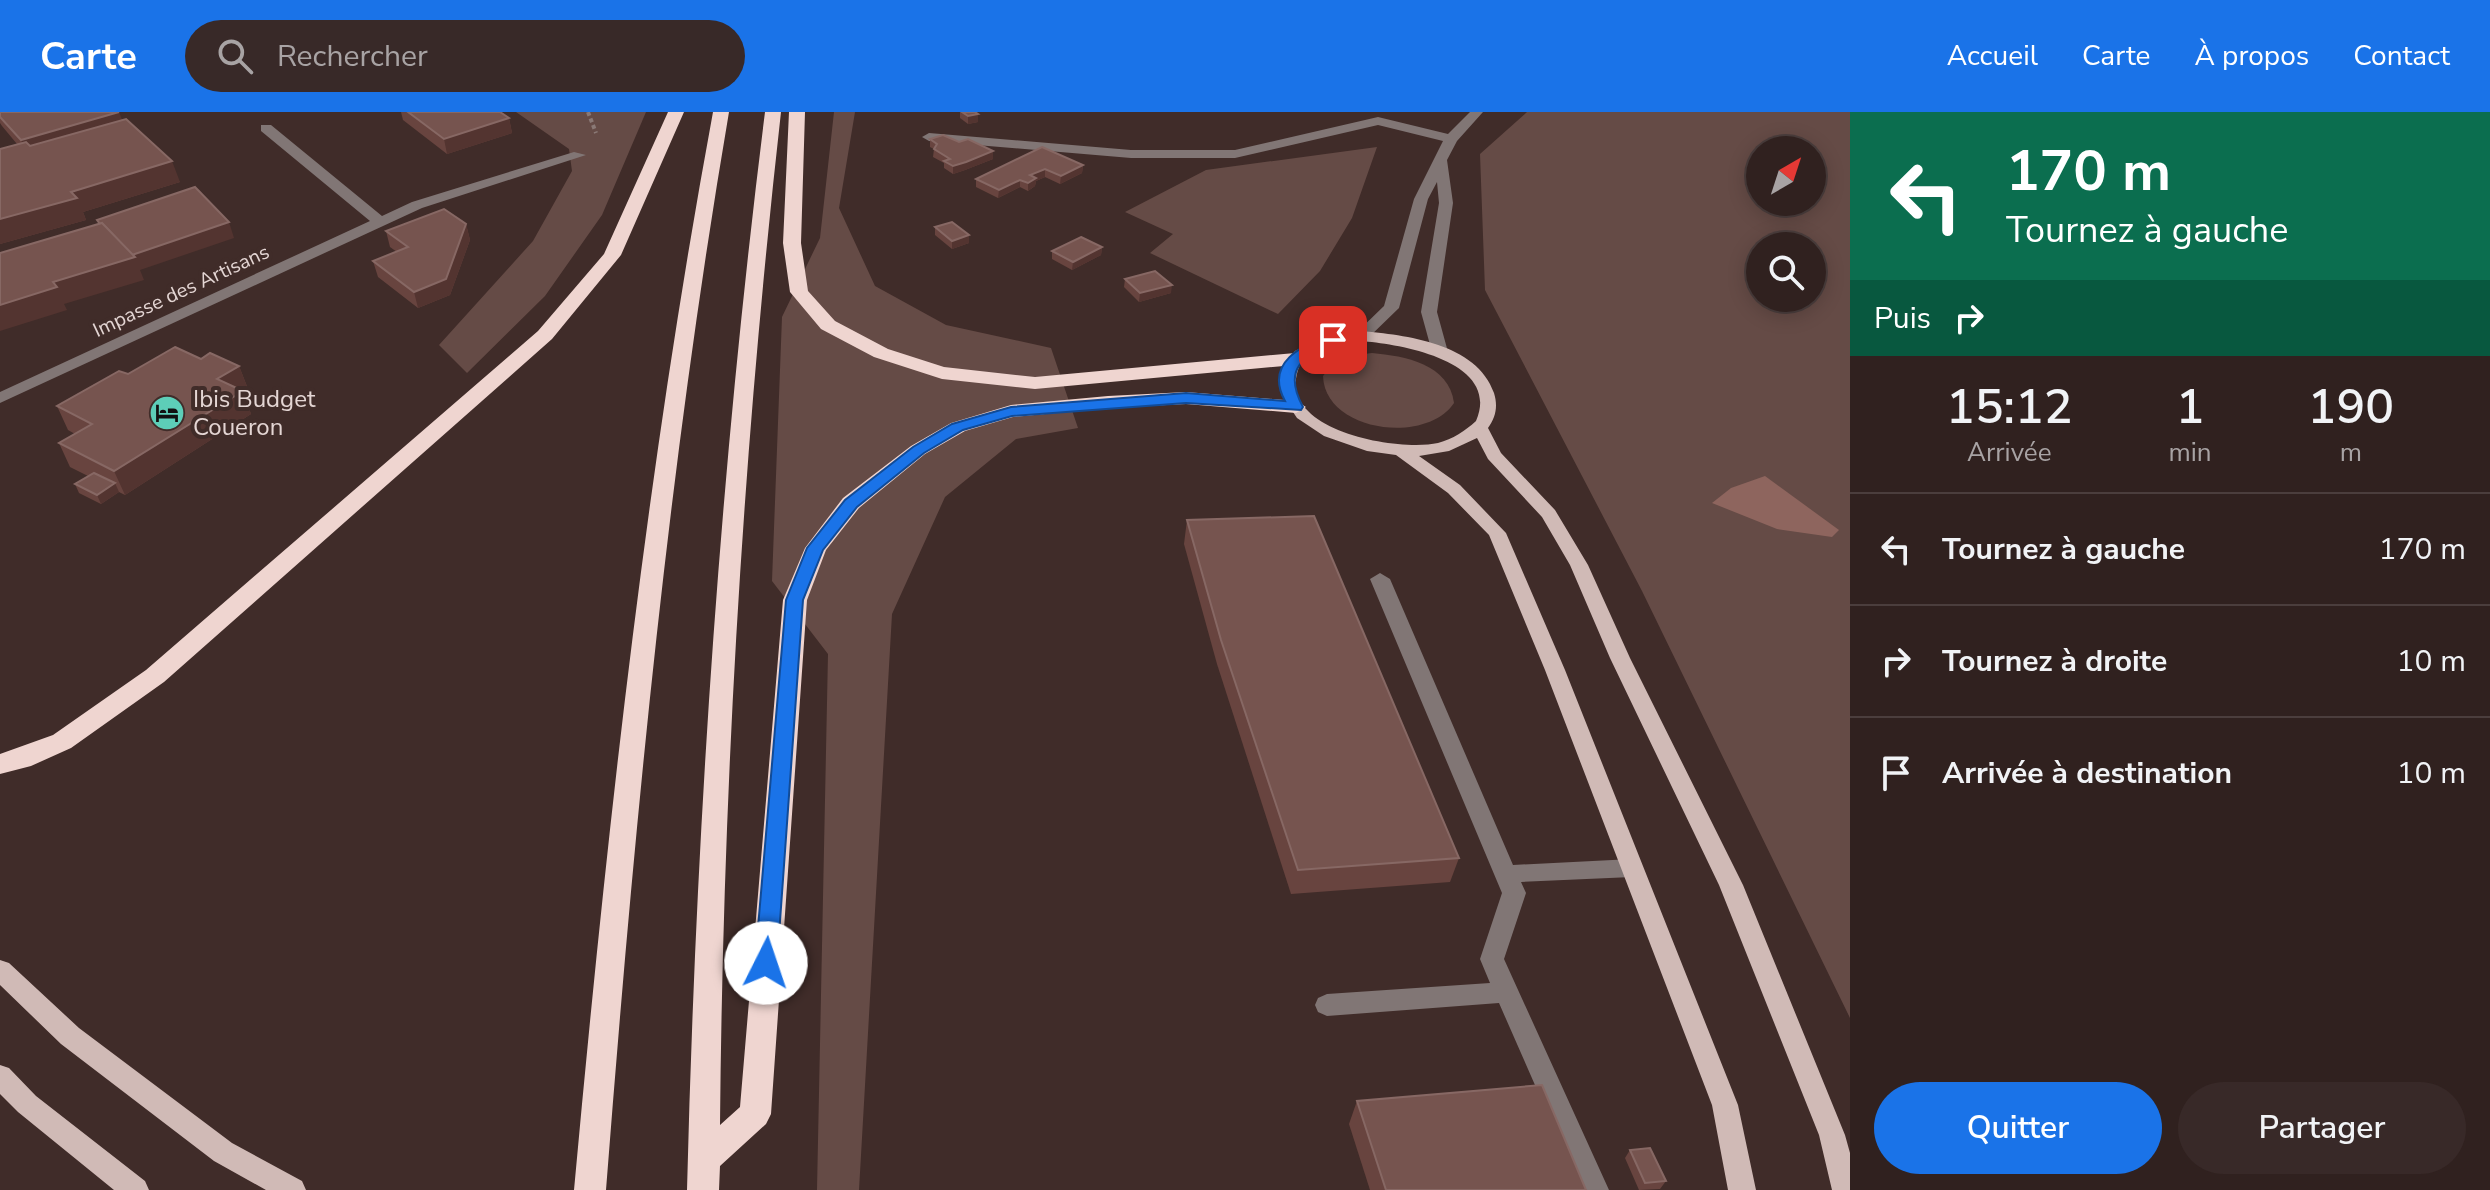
<!DOCTYPE html>
<html lang="fr">
<head>
<meta charset="utf-8">
<style>
	:root { --surface:#30211f; --page:#382928; --text:#f1f3f6; --muted:#a8a3a4; --line:#4b3e3d; --accent:#1a73e8 }
	body { margin:0; font-family:"Nunito Sans",sans-serif; background:var(--page); color:var(--text); height:100vh; display:flex; flex-direction:column; font-size:30px; white-space:nowrap }
	* { box-sizing:border-box; margin:0 }
	p { font-size:26px; color:var(--muted) }
	.icon { flex:none; width:44px; height:44px; fill:none; stroke:currentColor; stroke-width:2; stroke-linecap:round; stroke-linejoin:round }
	.map { position:relative; flex:1; overflow:hidden }
	.sheet { display:flex; flex-direction:column; background:var(--surface); width:640px }
	.sheet>* { flex:none }
	.guide { background:#0b6e4f; color:#fff; overflow:hidden }
	.needle { width:52px; rotate:39deg }
	.tools { position:absolute; left:1746px; top:24px; display:grid; gap:16px }
	.tools a { display:grid; place-items:center; width:80px; height:80px; border-radius:50%; background:var(--surface); box-shadow:0 4px 20px #0003,0 0 0 2px var(--line); font-size:40px }
	.pin { position:absolute; display:grid; place-items:center; width:68px; height:68px; color:#fff; margin:-34px; border-radius:16px; box-shadow:0 4px 12px #0006 }
	.me { position:absolute; width:88px; margin:-44px; rotate:4deg; stroke-linejoin:round; filter:drop-shadow(0 0 6px #0008) }
	.turn { display:flex; align-items:center; gap:28px; height:168px; padding:0 24px; font-size:36px }
	.turn .icon { width:104px; height:104px; stroke-width:2.5 }
	.turn b { display:block; font-size:56px; line-height:68px }
	.then { display:flex; align-items:center; height:76px; padding:0 24px; background:#0003; gap:16px; font-size:30px }
	.eta { display:flex; justify-content:space-evenly; align-items:center; height:136px; text-align:center }
	.eta b { font-size:48px; font-weight:600; line-height:56px }
	.button { display:flex; gap:16px; margin-top:auto; padding:16px 24px }
	.button a { flex:1; height:92px; border-radius:48px; background:var(--accent); color:#fff; font-size:32px; font-weight:600; line-height:92px; text-align:center }
	.button a+a { background:var(--page); color:var(--text) }
	ul { padding:0; list-style:none }
	li { display:flex; align-items:center; gap:24px; height:112px; padding:0 24px; border-top:2px solid var(--line) }
	li div { flex:1 }
	li b { display:block; font-size:30px }
	li em { font-style:normal }
	header { display:flex; align-items:center; gap:48px; box-sizing:border-box; height:112px; padding:0 40px; background:var(--accent); color:#fff }
	header strong { font-size:38px }
	nav { display:flex; gap:44px; margin-inline-start:auto; font-size:28px }
	.search { width:560px; height:72px; background:var(--page); display:flex; align-items:center; gap:20px; box-sizing:border-box; padding:0 28px; border-radius:44px; color:var(--muted); font-size:30px }
	main { display:flex; flex:1; min-height:0 }
	.map>svg:first-child { display:block }
</style>
</head>
<body>
<header>
<strong>Carte</strong>
<div class="search"><svg class="icon" aria-label="search" viewBox="0 0 24 24"><circle cx="10" cy="10" r="6"/><path d="M15 15l6 6"/></svg>Rechercher</div>
<nav><a>Accueil</a><a>Carte</a><a>À propos</a><a>Contact</a></nav>
</header>
<main>
<div class="map">
<svg width="1850" height="1078" viewBox="0 0 1850 1078">
	<rect width="100%" height="100%" fill="#402c29"/>
	<g fill="#654b46" fill-rule="evenodd">
		<path d="M 516,0 L 646,0 L 602,103 L 545,184 L 467,261 L 439,233 L 533,129 L 572,59 L 569,37 Z"/>
		<path d="M 834,0 L 855,0 L 839,96 L 875,174 L 946,213 L 1051,236 L 1078,316 L 1016,327 L 945,385 L 892,502 L 859,1078 L 817,1078 L 828,542 L 772,469 L 782,205 L 820,126 Z"/>
		<path d="M 1527,0 L 1850,0 L 1850,906 L 1642,479 L 1485,178 L 1480,42 ZM 1760,38 L 1812,38 L 1812,90 L 1760,90 ZM 1760,134 L 1812,134 L 1812,186 L 1760,186 Z"/>
		<path d="M 1377,35 L 1352,106 L 1320,159 L 1278,202 L 1150,141 L 1173,122 L 1125,100 L 1206,58 Z"/>
		<path d="M 1372,241 C 1405,244 1449,252 1454,291 C 1426,333 1325,320 1323,264 C 1336,247 1351,244 1372,241 Z"/>
	</g>
	<path fill="#8e655e" d="M 1765,364 L 1839,418 L 1832,425 L 1777,417 L 1712,391 L 1731,376 Z"/>
	<g fill="none" stroke-linecap="round" stroke-linejoin="round">
		<path stroke="#8a7976" stroke-width="4" stroke-dasharray="4 3" stroke-linecap="butt" d="M 588,0 L 596,21"/>
		<g fill="#817675" fill-rule="evenodd">
			<path d="M 1470,0 L 1483,0 L 1457,29 L 1447,48 L 1453,91 L 1437,200 L 1448,240 L 1440,245 L 1432,240 L 1421,200 L 1439,91 L 1437,70 L 1428,87 L 1399,196 L 1367,227 L 1355,227 L 1353,224 L 1384,194 L 1414,87 L 1443,29 L 1378,13 L 1235,46 L 1131,46 L 929,29 L 922,25 L 929,21 L 1131,38 L 1235,38 L 1378,5 L 1448,22 Z"/>
			<path d="M 261,13 L 271,13 L 382,104 L 412,90 L 574,40 L 586,43 L 422,96 L 0,291 L 0,280 L 370,109 L 261,19 Z"/>
			<path d="M 1380,461 L 1390,467 L 1513,753 L 1632,747 L 1640,750 L 1643,756 L 1640,762 L 1632,765 L 1521,770 L 1526,781 L 1504,847 L 1609,1078 L 1581,1078 L 1499,891 L 1327,904 L 1318,900 L 1315,893 L 1318,886 L 1327,882 L 1490,871 L 1480,847 L 1502,781 L 1370,467 Z"/>
		</g>
		<g fill="#d0bab6" fill-rule="evenodd">
			<path d="M 1361,219 C 1405,223 1477,231 1494,281 C 1498,294 1496,305 1488,316 L 1501,341 L 1555,398 L 1588,453 L 1630,546 L 1743,773 L 1845,1023 L 1850,1041 L 1850,1078 L 1832,1078 L 1819,1023 L 1719,773 L 1610,546 L 1570,453 L 1542,405 L 1488,347 L 1477,326 L 1449,339 L 1419,344 L 1460,373 L 1506,421 L 1565,558 L 1738,993 L 1756,1078 L 1728,1078 L 1712,993 L 1545,558 L 1489,423 L 1448,381 L 1396,343 L 1367,339 L 1324,324 L 1297,306 L 1281,282 L 1280,261 L 1295,239 L 1319,227 ZM 1361,229 C 1400,232 1502,249 1476,309 C 1465,319 1453,327 1438,331 C 1397,340 1271,318 1300,253 L 1324,236 Z"/>
			<path d="M 0,848 L 9,851 L 79,916 L 232,1031 L 302,1069 L 306,1078 L 266,1078 L 214,1049 L 61,932 L 0,873 Z"/>
			<path d="M 0,953 L 9,956 L 36,984 L 145,1069 L 149,1078 L 114,1078 L 18,1000 L 0,982 Z"/>
		</g>
		<g fill="#efd5d0" fill-rule="evenodd">
			<path d="M 668,0 L 684,0 L 621,143 L 552,227 L 164,570 L 71,636 L 31,654 L 0,662 L 0,642 L 53,623 L 146,558 L 538,219 L 604,142 Z"/>
			<path d="M 713,0 L 729,0 C 668,357 634,718 606,1078 L 574,1078 C 607,717 647,356 713,0 Z"/>
			<path d="M 765,0 L 781,0 C 743,337 723,674 720,1013 L 740,995 L 783,488 L 805,436 L 843,386 L 911,334 L 951,311 L 1011,293 L 1108,284 L 1186,280 L 1296,289 L 1306,295 L 1296,301 L 1186,292 L 1108,296 L 1013,305 L 965,319 L 925,342 L 859,396 L 826,438 L 807,488 L 771,1002 L 766,1012 L 720,1054 L 719,1078 L 687,1078 C 696,717 720,358 765,0 Z"/>
			<path d="M 789,0 L 805,0 L 801,131 L 808,179 L 835,209 L 888,237 L 944,255 L 1035,265 L 1295,241 L 1305,247 L 1295,253 L 1035,277 L 942,267 L 874,245 L 821,217 L 790,180 L 783,131 Z"/>
		</g>
	</g>
	<g fill="#68443f">
		<path d="M 0,0 L 122,8 L 180,70 L 83,100 L 86,108 L 0,132 L 0,37 L 17,32 L 2,14 L 0,11 Z"/>
		<path d="M 401,0 L 500,0 L 509,6 L 512,21 L 447,42 L 403,8 Z"/>
		<path d="M 960,0 L 975,0 L 978,2 L 978,10 L 968,12 L 960,6 Z"/>
		<path d="M 930,27 L 993,47 L 965,58 L 953,62 L 944,56 L 944,51 L 933,45 L 934,37 L 930,35 Z"/>
		<path d="M 1042,35 L 1083,53 L 1082,61 L 1060,72 L 1045,65 L 1036,69 L 1035,74 L 1028,79 L 1020,75 L 998,86 L 976,75 L 976,67 Z"/>
		<path d="M 466,112 L 470,128 L 450,183 L 418,196 L 378,165 L 373,149 L 397,140 L 390,135 L 386,119 Z"/>
		<path d="M 935,115 L 969,123 L 969,131 L 952,137 L 935,123 Z"/>
		<path d="M 1102,135 L 1101,143 L 1072,158 L 1052,147 L 1052,139 Z"/>
		<path d="M 1125,167 L 1171,181 L 1139,190 L 1124,175 Z"/>
		<path d="M 201,247 L 239,254 L 248,277 L 243,280 L 251,302 L 125,383 L 119,380 L 101,392 L 79,381 L 75,372 L 88,364 L 70,355 L 59,331 L 75,322 L 68,318 L 57,294 L 128,262 Z"/>
		<path d="M 1187,408 L 1459,746 L 1450,770 L 1291,782 L 1217,552 L 1184,432 Z"/>
		<path d="M 1357,989 L 1586,1078 L 1370,1078 L 1349,1012 Z"/>
		<path d="M 1630,1038 L 1666,1069 L 1660,1077 L 1639,1078 L 1625,1046 Z"/>
	</g>
	<g fill="#533430">
		<path d="M 119,0 L 125,15 L 27,43 L 21,28 Z"/>
		<path d="M 978,2 L 978,10 L 968,12 L 968,4 Z"/>
		<path d="M 509,6 L 512,21 L 447,42 L 444,27 Z"/>
		<path d="M 993,39 L 993,47 L 965,58 L 953,62 L 953,54 Z"/>
		<path d="M 172,49 L 180,70 L 83,100 L 86,108 L 0,132 L 0,107 L 71,80 Z"/>
		<path d="M 1083,53 L 1082,61 L 1060,72 L 1061,64 Z"/>
		<path d="M 1045,57 L 1045,65 L 1036,69 L 1035,74 L 1028,79 L 1028,71 L 1030,63 Z"/>
		<path d="M 1020,68 L 1020,75 L 998,86 L 999,78 Z"/>
		<path d="M 229,110 L 234,126 L 140,158 L 144,168 L 64,192 L 67,198 L 0,219 L 0,193 L 53,170 Z"/>
		<path d="M 466,112 L 470,128 L 450,183 L 418,196 L 414,180 Z"/>
		<path d="M 969,123 L 969,131 L 952,137 L 952,129 Z"/>
		<path d="M 1102,135 L 1101,143 L 1072,158 L 1073,150 Z"/>
		<path d="M 1172,173 L 1171,181 L 1139,190 L 1140,181 Z"/>
		<path d="M 239,254 L 248,277 L 243,280 L 251,302 L 125,383 L 114,359 L 217,267 Z"/>
		<path d="M 115,371 L 119,380 L 101,392 L 97,383 Z"/>
	</g>
	<g fill="#76544f" stroke="#876864" stroke-width="2">
		<path d="M 0,0 L 119,0 L 21,28 L 0,5 Z"/>
		<path d="M 408,0 L 500,0 L 509,6 L 444,27 Z"/>
		<path d="M 962,0 L 975,0 L 978,2 L 968,4 Z"/>
		<path d="M 126,7 L 172,49 L 71,80 L 77,86 L 0,107 L 0,37 L 26,30 L 30,34 Z"/>
		<path d="M 943,23 L 959,30 L 968,27 L 993,39 L 966,50 L 953,54 L 944,49 L 950,47 L 934,37 L 937,32 L 930,27 Z"/>
		<path d="M 1042,35 L 1083,53 L 1061,64 L 1045,57 L 1030,63 L 1036,66 L 1028,71 L 1020,68 L 999,78 L 976,67 Z"/>
		<path d="M 195,75 L 229,110 L 132,143 L 102,111 L 100,112 L 97,108 Z"/>
		<path d="M 444,97 L 466,112 L 446,167 L 414,180 L 373,149 L 408,135 L 386,119 Z"/>
		<path d="M 952,110 L 969,123 L 952,129 L 935,115 Z"/>
		<path d="M 102,111 L 135,145 L 53,170 L 57,175 L 0,193 L 0,141 Z"/>
		<path d="M 1081,125 L 1102,135 L 1073,150 L 1052,139 Z"/>
		<path d="M 1155,159 L 1172,173 L 1140,181 L 1125,167 Z"/>
		<path d="M 175,235 L 201,247 L 210,241 L 239,254 L 217,267 L 243,279 L 114,359 L 59,331 L 92,312 L 57,294 L 119,259 L 128,262 Z"/>
		<path d="M 94,361 L 115,371 L 97,383 L 75,372 Z"/>
		<path d="M 1314,404 L 1459,746 L 1298,758 L 1221,528 L 1187,408 Z"/>
		<path d="M 1542,973 L 1586,1078 L 1386,1078 L 1357,989 Z"/>
		<path d="M 1650,1036 L 1666,1069 L 1645,1071 L 1630,1038 Z"/>
	</g>
	<path fill="#1a73e8" stroke="#114b97" stroke-width="2" d="M 1333,223 L 1339,225 L 1339,231 C 1303,243 1282,256 1303,295 L 1301,298 L 1186,291 L 1012,304 L 963,318 L 924,341 L 857,395 L 823,438 L 803,488 L 777,851 L 774,857 L 766,860 L 759,857 L 755,851 L 786,488 L 807,436 L 845,388 L 913,335 L 952,312 L 1011,295 L 1186,281 L 1285,289 C 1264,251 1302,232 1333,223 Z"/>
	<defs>
		<symbol id="hotel-disc" viewBox="-11 -11 22 22"><circle r="9.5" fill="#5dceb8" stroke="#402c29"/><path d="M-6-4.5h1.5V1H6V5H4.5V3h-9V5H-6ZM-4 0a1.8 1.8 0 1 1 3.6 0ZM.5 0V-2.5h3Q6-2.5 6 0Z" fill="#111"/></symbol>
	</defs>
	<g fill-rule="evenodd">
		<use href="#hotel-disc" x="147" y="281" width="40" height="40"/>
	</g>
	<g text-anchor="middle" dominant-baseline="central" stroke-width="8" stroke-linejoin="round" paint-order="stroke">
		<g font-size="20" fill="#e4d6d4" stroke="#402c29">
			<text transform="translate(181 179) rotate(-25)">Impasse des Artisans</text>
		</g>
		<g font-size="24" fill="#e4d6d4" stroke="#402c29" text-anchor="start">
			<text x="193" y="287">Ibis Budget<tspan x="193" dy="28">Coueron</tspan></text>
		</g>
	</g>
</svg>
<div class="tools">
<a><svg class="needle" viewBox="-14 -14 28 28"><path d="M0-13l5 13h-10z" fill="#e53935"/><path d="M0 13l5-13h-10z" fill="#a8a3a4"/></svg></a>
<a><svg class="icon" aria-label="search" viewBox="0 0 24 24"><circle cx="10" cy="10" r="6"/><path d="M15 15l6 6"/></svg></a>
</div>
<div class="pin" style="left:1333px;top:228px;background:#d93025"><svg class="icon" aria-label="arrive" viewBox="0 0 24 24"><path d="M6 21V4h12l-3 4 3 4H6"/></svg></div>
<svg class="me" style="left:766px;top:851px" viewBox="-20 -20 40 40"><circle r="19" fill="#fff"/><path d="M0-13L10 11 0 6-10 11z" fill="#1a73e8"/></svg>
</div>
<section class="sheet">
<div class="guide">
<div class="turn"><svg class="icon" aria-label="left" viewBox="0 0 24 24"><path d="M17 20v-9H6M10 6l-5 5 5 5"/></svg><div><b>170 m</b>Tournez à gauche</div></div>
<div class="then">Puis<svg class="icon" aria-label="right" viewBox="0 0 24 24"><path d="M7 20v-9h11M14 6l5 5-5 5"/></svg></div>
</div>
<div class="eta">
<div><b>15:12</b><p>Arrivée</p></div>
<div><b>1</b><p>min</p></div>
<div><b>190</b><p>m</p></div>
</div>
<ul>
<li><svg class="icon" aria-label="left" viewBox="0 0 24 24"><path d="M17 20v-9H6M10 6l-5 5 5 5"/></svg><div><b>Tournez à gauche</b></div><em>170 m</em></li>
<li><svg class="icon" aria-label="right" viewBox="0 0 24 24"><path d="M7 20v-9h11M14 6l5 5-5 5"/></svg><div><b>Tournez à droite</b></div><em>10 m</em></li>
<li><svg class="icon" aria-label="arrive" viewBox="0 0 24 24"><path d="M6 21V4h12l-3 4 3 4H6"/></svg><div><b>Arrivée à destination</b></div><em>10 m</em></li>
</ul>
<div class="button"><a>Quitter</a><a>Partager</a></div>
</section>
</main>
</body>
</html>
